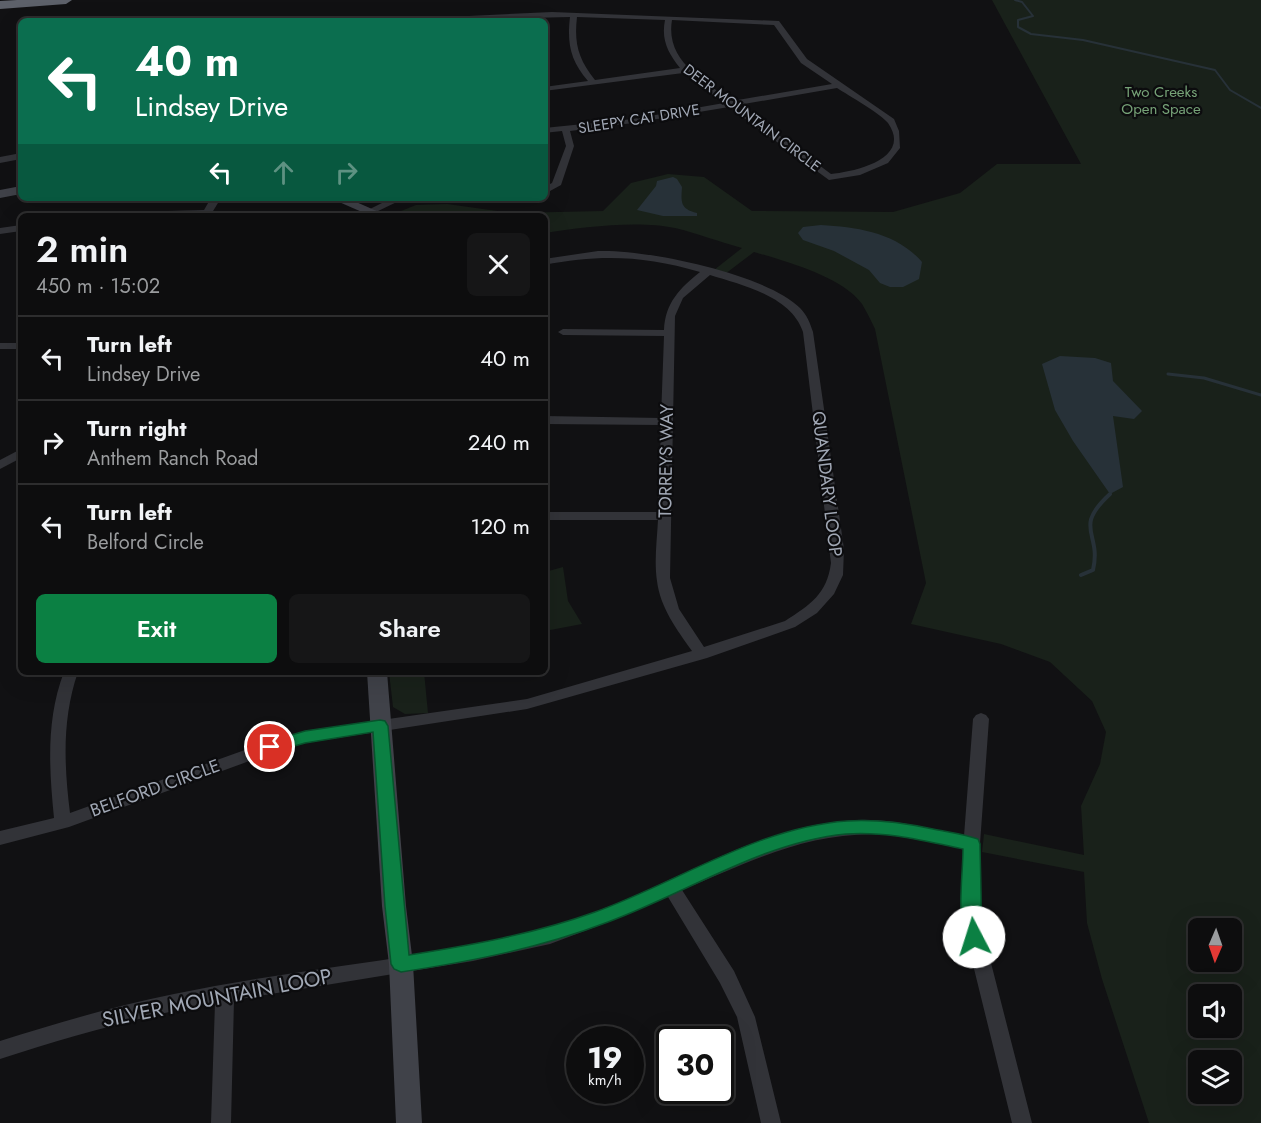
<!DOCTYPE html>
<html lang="en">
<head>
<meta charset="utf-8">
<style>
	:root { --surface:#0d0d0e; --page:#161617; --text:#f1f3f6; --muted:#9a9c9e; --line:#2d2d2e; --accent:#0b8043 }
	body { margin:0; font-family:Jost,sans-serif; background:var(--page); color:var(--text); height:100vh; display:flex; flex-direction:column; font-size:22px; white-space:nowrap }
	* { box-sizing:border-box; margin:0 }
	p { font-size:20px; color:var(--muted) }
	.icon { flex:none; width:33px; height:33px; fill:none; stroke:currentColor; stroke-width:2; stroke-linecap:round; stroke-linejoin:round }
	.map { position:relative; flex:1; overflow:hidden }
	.details { position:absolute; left:18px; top:213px; width:530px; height:462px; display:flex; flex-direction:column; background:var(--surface); border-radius:9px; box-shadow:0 6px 24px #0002,0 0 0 2px var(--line) }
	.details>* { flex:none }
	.banner { position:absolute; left:18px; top:18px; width:530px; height:183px; border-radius:9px; box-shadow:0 6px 24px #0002,0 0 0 2px var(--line); background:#0b6e4f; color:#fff; overflow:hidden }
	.needle { width:39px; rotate:182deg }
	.fabs { position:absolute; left:1188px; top:918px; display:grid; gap:12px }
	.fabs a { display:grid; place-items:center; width:54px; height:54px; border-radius:9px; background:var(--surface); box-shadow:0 6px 24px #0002,0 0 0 2px var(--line); font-size:30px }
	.speed { position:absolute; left:566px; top:1026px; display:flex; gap:12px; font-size:30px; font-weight:700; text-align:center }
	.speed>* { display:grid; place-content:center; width:78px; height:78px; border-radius:50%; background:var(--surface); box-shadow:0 6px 24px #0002,0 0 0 2px var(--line); line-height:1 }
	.speed small { font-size:15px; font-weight:400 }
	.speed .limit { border:3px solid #111; border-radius:9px; background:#fff; color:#111 }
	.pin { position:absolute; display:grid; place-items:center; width:51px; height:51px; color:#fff; margin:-26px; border:3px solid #fff; border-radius:50%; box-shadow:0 2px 6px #0007 }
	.me { position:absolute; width:66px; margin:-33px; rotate:355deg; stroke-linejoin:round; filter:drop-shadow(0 0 4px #0008) }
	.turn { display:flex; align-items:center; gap:21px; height:126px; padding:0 18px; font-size:27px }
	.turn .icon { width:78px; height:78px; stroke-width:2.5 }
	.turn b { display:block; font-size:42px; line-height:51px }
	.lanes { display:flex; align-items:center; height:57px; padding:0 18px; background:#0003; justify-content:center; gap:30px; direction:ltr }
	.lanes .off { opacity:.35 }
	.round { display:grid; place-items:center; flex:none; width:63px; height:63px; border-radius:9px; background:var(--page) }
	.overview { display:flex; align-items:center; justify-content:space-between; height:102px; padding:0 18px }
	h1 { font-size:36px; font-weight:600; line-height:45px }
	.action { display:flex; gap:12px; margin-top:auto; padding:12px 18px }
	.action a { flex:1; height:69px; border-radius:9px; background:var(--accent); color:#fff; font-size:24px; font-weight:600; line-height:69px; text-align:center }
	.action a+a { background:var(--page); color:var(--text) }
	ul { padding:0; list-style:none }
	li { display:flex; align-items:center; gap:18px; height:84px; padding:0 18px; border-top:2px solid var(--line) }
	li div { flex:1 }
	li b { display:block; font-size:22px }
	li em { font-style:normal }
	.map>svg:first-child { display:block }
</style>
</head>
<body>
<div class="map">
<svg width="1261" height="1123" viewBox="0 0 1261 1123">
	<rect width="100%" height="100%" fill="#111113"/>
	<g fill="#19211a" fill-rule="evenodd">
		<path d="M 992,0 L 1261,0 L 1261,1123 L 1149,1123 L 1102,979 L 1087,923 L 1084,872 L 982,852 L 984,834 L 1084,855 L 1081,806 L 1100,764 L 1106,732 L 1092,701 L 1050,662 L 1001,644 L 911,624 L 926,583 L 875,329 C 871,321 867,312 862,304 C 843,277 785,261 754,252 L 725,274 L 714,270 L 742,248 C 719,242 697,233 675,228 C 639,220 581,227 545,233 L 544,216 L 391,215 L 416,205 L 447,204 L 512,213 L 603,211 L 631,183 L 668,174 L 704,177 L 752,211 L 893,212 L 960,193 L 997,164 L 1081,164 ZM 1198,928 L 1232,928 L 1232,962 L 1198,962 ZM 1198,994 L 1232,994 L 1232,1028 L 1198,1028 ZM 1198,1060 L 1232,1060 L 1232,1094 L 1198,1094 Z"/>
		<path d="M 563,567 L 568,601 L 582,624 L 545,631 L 545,572 Z"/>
		<path d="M 389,672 L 424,672 L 428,713 L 405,714 L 393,707 Z"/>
	</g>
	<g fill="#273138">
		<path d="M 673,177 L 677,179 L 682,187 C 681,202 680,209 697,213 L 697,216 L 663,216 L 637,210 L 656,186 L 657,181 Z"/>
		<path d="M 821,225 C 858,227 897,233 922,262 L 919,279 L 903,287 L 890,287 L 880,283 L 869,270 L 834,251 L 803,240 L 798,233 L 803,227 Z"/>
		<path d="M 1060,356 L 1095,358 L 1111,363 L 1113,381 L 1142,411 L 1134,419 L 1113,416 L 1123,487 L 1110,494 L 1073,441 L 1055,410 L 1042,364 Z"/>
	</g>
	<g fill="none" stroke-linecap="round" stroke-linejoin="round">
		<path stroke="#273138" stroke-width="2" d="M 1015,0 L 1022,2 L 1033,16 L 1018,20 L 1018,27 L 1031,34 L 1083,40 L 1215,70 L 1230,90 L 1261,108"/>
		<path stroke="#273138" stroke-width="3" d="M 1168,374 L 1204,378 L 1261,395"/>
		<path stroke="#273138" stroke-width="4" d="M 1081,575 L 1093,570 C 1102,532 1072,529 1110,494"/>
		<g fill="#323338" fill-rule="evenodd">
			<path d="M 552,12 L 779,21 L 807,59 L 894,119 L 899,131 L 900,148 L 888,163 L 860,175 L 829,180 L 729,107 L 633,123 L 570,131 L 574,146 L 561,185 L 550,191 L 544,191 L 544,187 L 552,183 L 566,146 L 562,131 L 544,133 L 544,128 L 633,119 L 724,103 L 683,73 L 544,91 L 544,87 L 588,81 C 570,60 567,43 570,17 L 403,21 L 407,19 ZM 577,17 L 665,20 C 661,40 668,53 680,68 L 595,80 C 578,59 574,43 577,17 ZM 672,20 L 774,25 L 801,63 L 832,84 L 732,101 C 704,81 665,61 672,20 ZM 837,88 C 848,95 881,114 888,123 C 913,159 854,172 831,174 L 738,105 Z"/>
			<path d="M 21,153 L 21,159 L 0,163 L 0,157 Z"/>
			<path d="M 211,198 L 221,198 L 210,216 L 90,216 L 95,213 L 204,210 Z"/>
			<path d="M 392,198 L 405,198 L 374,213 L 366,211 Z"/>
			<path d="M 21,225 L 21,231 L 0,234 L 0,228 Z"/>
			<path d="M 598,251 C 646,249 766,274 800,308 C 807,315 810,323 813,332 L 844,549 L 843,575 L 834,594 L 817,613 L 795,627 L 707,658 L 527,709 L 305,743 L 274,752 L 69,827 L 0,845 L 0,831 L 54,818 C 49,768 46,719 64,672 L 78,672 C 62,718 64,765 70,813 L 264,743 L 305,731 L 527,699 L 692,651 C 677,630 660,607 657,581 C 654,561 657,540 658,520 L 544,520 L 544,512 L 658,512 L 661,425 L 544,424 L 544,416 L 661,418 L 664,336 L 563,335 L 558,332 L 563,329 L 664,330 C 665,303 680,288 700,272 C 645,256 601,254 544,265 L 544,259 ZM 710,275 C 742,285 791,296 803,332 L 831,563 C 827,594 810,605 785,621 L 704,647 L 679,609 L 670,578 L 675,316 L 683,298 Z"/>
			<rect x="0" y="343" width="21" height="6"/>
			<path d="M 21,449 L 21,458 L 0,469 L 0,460 Z"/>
			<path d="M 981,713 L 986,715 L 989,719 L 980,844 L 980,920 L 1032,1123 L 1012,1123 L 962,920 L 963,849 C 940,844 915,836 892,835 C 812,829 754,860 682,890 L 734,971 L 755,1017 L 781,1123 L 761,1123 L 737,1017 L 720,983 L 668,897 L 611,921 L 550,944 L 473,961 L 234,1000 L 231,1123 L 211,1123 L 215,1003 C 142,1016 71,1036 0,1059 L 0,1041 C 57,1023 115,1006 174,994 C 256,977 339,967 422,954 C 464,947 508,940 550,928 C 649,900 741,832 845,821 C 885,816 925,828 964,836 L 973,719 L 976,715 Z"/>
		</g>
		<g fill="#404249" fill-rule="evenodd">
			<path d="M 21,186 L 21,194 L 0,198 L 0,190 Z"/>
			<path d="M 330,198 L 347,198 L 388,216 L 371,216 Z"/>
			<path d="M 367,672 L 387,672 L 406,906 L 413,964 L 422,1123 L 396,1123 L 389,964 L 382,906 Z"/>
		</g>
		<path fill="#5d616a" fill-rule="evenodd" d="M 17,0 L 72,0 L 66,4 L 0,9 L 0,1 Z"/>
	</g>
	<path fill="#0b8043" stroke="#07532c" stroke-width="1.5" d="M 380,720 L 385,721 L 388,726 L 409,955 C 472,945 534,934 595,912 C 678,882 758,827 847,821 C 877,819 905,823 933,829 C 948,832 964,834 978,839 L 980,844 C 980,858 983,936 980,942 L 974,944 L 967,942 C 956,919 963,875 963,849 C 925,841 886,831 846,834 C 762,842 687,893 608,922 C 540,948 473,961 401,972 L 394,969 L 391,964 L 385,906 L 373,732 L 305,743 L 270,753 L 264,751 L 262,747 L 264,743 L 305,731 Z"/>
	<g text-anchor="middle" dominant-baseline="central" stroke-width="4.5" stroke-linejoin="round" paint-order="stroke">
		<g font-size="15" fill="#76a277" stroke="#0c0c0e">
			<text x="1161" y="92">Two Creeks<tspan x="1161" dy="17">Open Space</tspan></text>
		</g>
		<g font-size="15" fill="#a1a8b5" stroke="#0c0c0e">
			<text transform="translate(752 118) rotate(37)">DEER MOUNTAIN CIRCLE</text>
			<text transform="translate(639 119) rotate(-9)">SLEEPY CAT DRIVE</text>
		</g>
		<g font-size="18" fill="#a1a8b5" stroke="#0c0c0e">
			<text transform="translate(666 461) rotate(-89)">TORREYS WAY</text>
			<text transform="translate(827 484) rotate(83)">QUANDARY LOOP</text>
			<text transform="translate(155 788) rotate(-20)">BELFORD CIRCLE</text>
		</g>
		<g font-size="21" fill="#a1a8b5" stroke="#0c0c0e">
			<text transform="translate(217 998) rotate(-11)">SILVER MOUNTAIN LOOP</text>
		</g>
	</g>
</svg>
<div class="fabs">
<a><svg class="needle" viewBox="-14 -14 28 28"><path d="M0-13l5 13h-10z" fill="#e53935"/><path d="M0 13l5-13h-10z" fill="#9a9c9e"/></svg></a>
<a><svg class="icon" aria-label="sound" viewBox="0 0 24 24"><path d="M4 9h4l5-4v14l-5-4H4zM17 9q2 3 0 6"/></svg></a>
<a><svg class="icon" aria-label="layers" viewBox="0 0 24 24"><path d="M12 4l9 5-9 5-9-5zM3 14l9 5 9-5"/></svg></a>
</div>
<div class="speed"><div>19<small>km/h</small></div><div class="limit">30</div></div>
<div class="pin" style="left:270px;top:747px;background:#d93025"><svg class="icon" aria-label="arrive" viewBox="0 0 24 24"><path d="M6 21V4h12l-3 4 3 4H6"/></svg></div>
<svg class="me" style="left:974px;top:937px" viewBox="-20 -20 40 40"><circle r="19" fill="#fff"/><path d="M0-13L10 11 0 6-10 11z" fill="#0b8043"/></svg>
<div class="banner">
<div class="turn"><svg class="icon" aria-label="left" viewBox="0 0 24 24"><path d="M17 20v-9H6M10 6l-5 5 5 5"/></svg><div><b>40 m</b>Lindsey Drive</div></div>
<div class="lanes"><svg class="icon" aria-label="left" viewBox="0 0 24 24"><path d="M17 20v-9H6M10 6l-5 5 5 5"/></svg><svg class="icon off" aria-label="ahead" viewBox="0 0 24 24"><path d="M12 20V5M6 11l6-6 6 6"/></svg><svg class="icon off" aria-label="right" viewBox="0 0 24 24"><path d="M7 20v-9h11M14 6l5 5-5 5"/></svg></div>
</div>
<section class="details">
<div class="overview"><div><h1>2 min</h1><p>450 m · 15:02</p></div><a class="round"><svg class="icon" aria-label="close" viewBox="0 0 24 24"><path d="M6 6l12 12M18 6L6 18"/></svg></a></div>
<ul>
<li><svg class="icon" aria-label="left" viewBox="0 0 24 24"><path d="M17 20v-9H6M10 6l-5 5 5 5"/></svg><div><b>Turn left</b><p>Lindsey Drive</p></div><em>40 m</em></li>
<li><svg class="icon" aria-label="right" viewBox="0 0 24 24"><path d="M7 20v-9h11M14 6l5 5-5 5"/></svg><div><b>Turn right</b><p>Anthem Ranch Road</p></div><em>240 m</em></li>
<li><svg class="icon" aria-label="left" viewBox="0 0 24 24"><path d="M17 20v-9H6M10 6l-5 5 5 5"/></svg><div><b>Turn left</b><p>Belford Circle</p></div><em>120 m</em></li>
</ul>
<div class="action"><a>Exit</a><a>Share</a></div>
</section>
</div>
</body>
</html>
